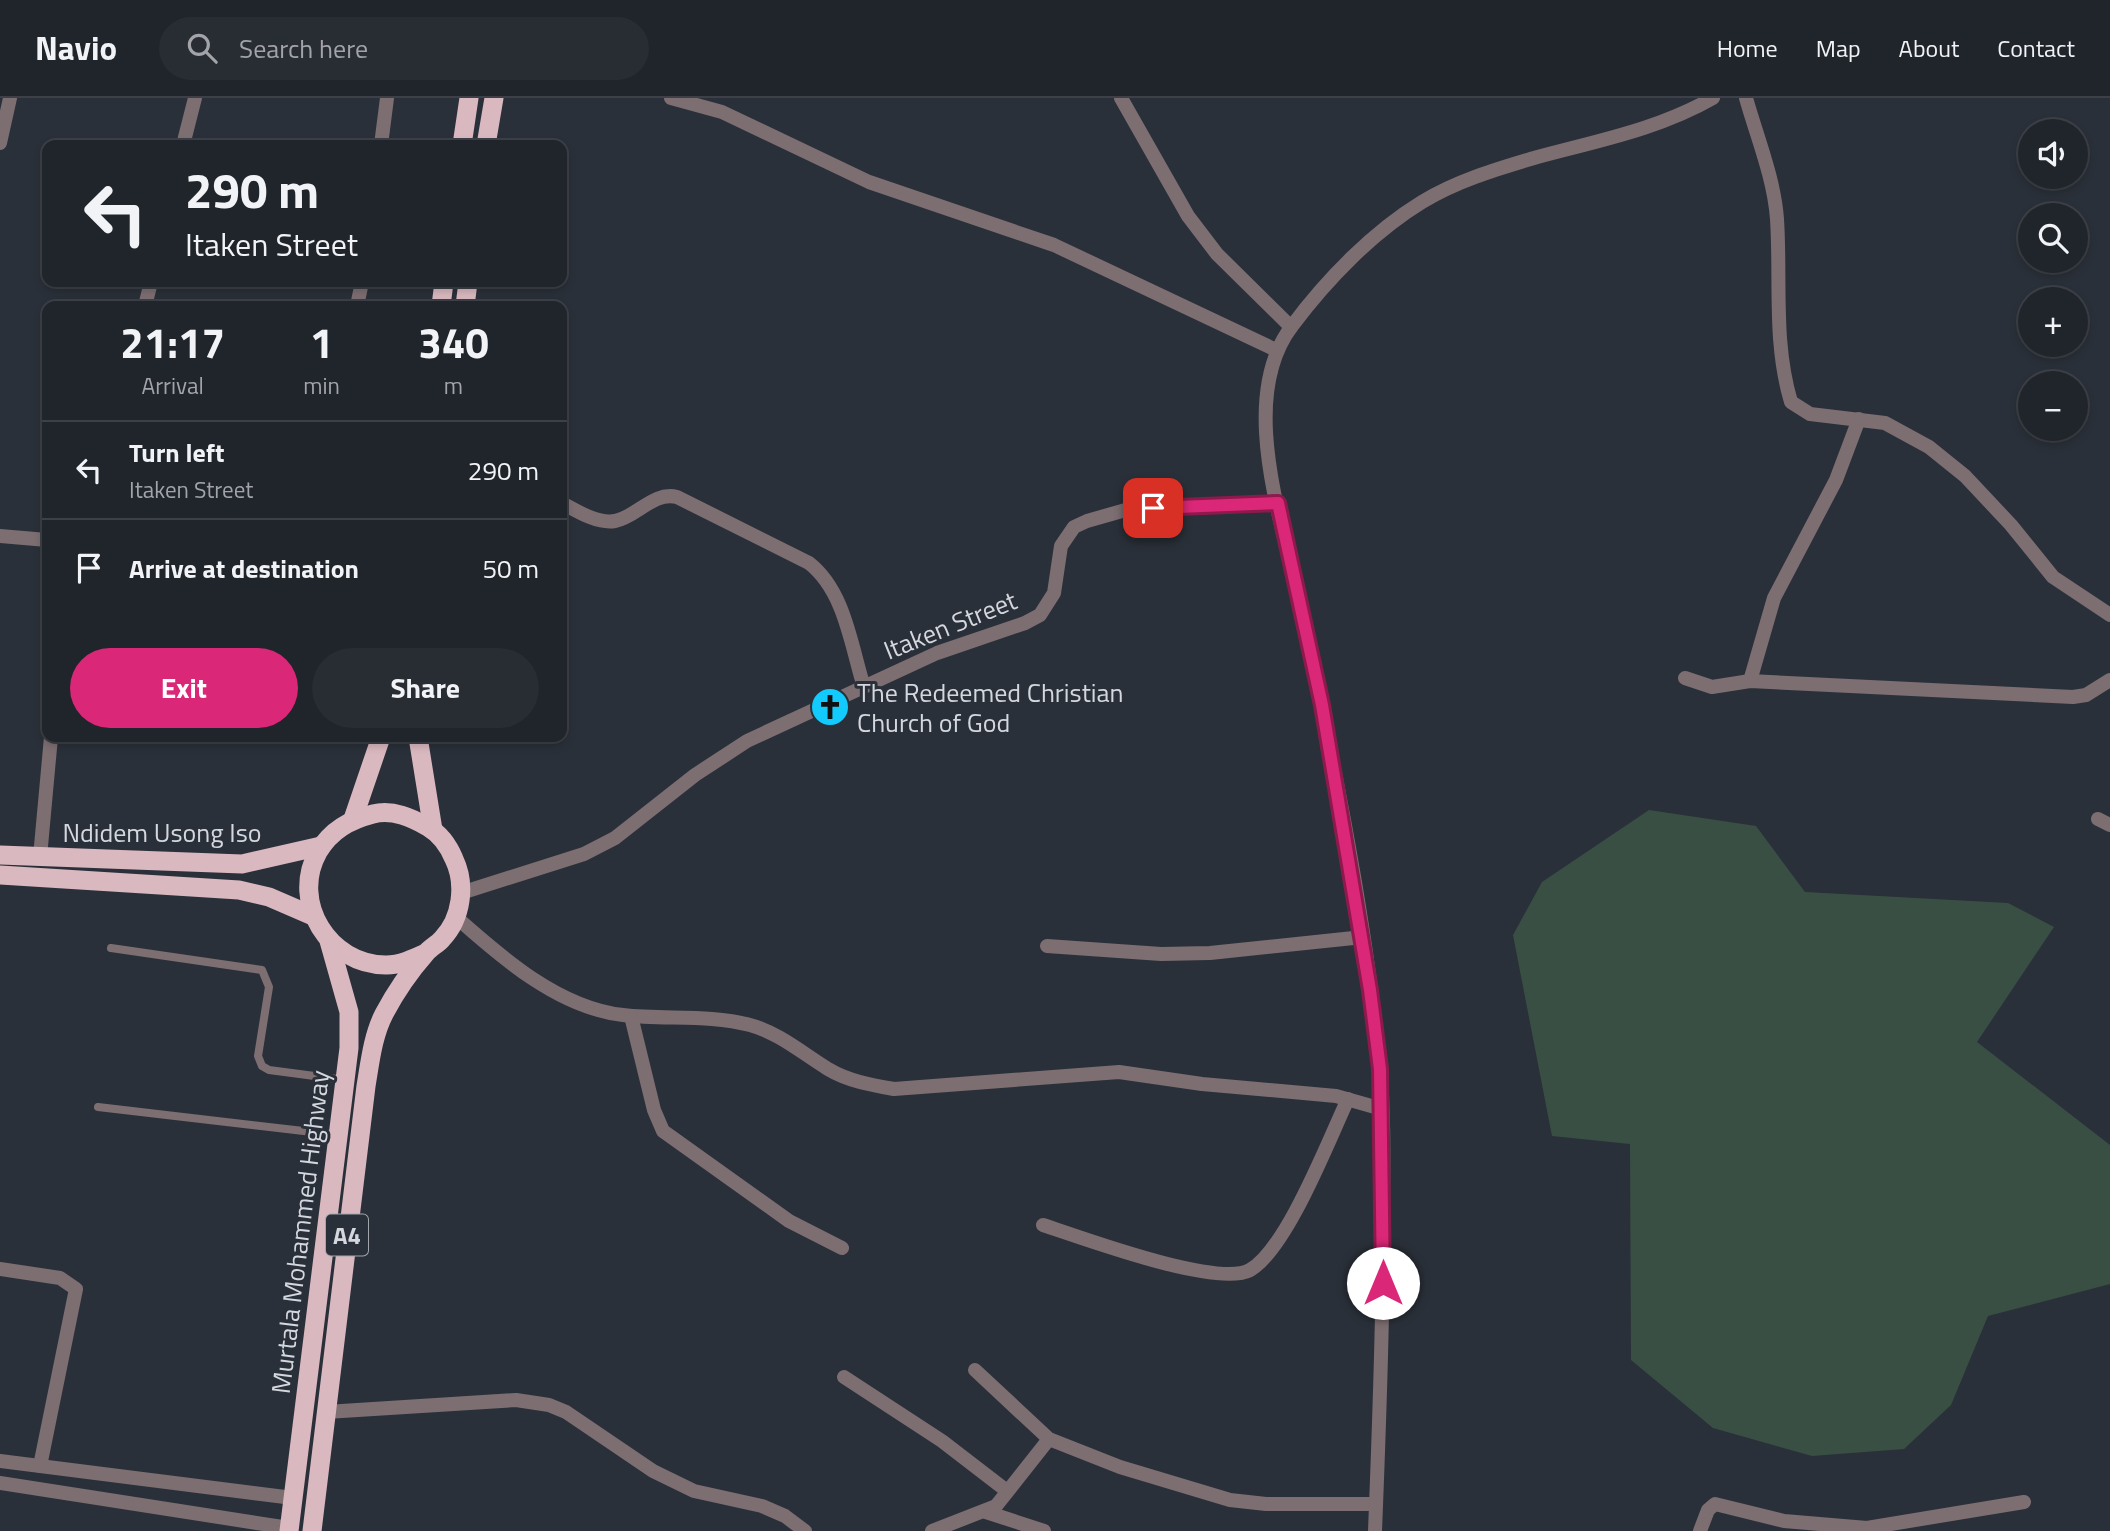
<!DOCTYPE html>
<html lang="en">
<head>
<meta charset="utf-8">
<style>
	:root { --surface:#20242b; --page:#282c33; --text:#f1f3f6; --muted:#a2a4a9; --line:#3d4147; --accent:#db2777 }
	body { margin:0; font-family:"Titillium Web",sans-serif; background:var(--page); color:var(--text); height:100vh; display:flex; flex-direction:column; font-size:26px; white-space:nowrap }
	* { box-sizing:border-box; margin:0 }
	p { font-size:23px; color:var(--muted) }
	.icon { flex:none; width:38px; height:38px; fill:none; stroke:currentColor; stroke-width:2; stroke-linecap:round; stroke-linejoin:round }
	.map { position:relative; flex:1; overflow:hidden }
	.details { position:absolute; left:42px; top:203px; width:525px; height:441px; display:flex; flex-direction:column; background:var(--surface); border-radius:14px; box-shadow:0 4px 10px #0003,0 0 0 2px var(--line) }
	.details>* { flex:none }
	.guide { position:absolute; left:42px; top:42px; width:525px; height:147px; border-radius:14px; box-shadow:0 4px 10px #0003,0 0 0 2px var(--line); background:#20242b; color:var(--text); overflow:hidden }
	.fabs { position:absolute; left:2018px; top:21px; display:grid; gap:14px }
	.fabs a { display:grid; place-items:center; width:70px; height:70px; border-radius:50%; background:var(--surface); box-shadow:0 4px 10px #0003,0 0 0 2px var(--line); font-size:35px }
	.pin { position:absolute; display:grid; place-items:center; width:60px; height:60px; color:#fff; margin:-30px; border-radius:14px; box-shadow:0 4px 10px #0006 }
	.me { position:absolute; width:77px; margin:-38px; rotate:0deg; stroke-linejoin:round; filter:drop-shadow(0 0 5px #0008) }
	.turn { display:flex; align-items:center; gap:24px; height:147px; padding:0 28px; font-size:32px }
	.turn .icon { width:91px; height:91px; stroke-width:2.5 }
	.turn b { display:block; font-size:49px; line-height:60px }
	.eta { display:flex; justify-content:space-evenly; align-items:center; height:119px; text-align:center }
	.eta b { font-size:42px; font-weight:700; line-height:49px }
	.primary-button { display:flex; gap:14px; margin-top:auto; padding:14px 28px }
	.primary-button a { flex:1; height:80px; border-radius:42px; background:var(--accent); color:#fff; font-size:28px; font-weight:700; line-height:80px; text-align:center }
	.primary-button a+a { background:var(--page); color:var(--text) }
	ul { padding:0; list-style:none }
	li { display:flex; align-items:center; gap:21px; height:98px; padding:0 28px; border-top:2px solid var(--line) }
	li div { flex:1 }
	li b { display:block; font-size:26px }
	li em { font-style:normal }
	header { display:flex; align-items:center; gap:42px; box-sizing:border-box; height:98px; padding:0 35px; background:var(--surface); border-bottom:2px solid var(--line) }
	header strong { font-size:33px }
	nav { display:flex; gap:38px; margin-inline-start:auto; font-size:24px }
	.search { width:490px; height:63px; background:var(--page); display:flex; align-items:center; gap:18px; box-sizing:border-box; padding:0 24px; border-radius:38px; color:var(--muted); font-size:26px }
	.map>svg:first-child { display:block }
</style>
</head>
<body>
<header>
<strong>Navio</strong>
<div class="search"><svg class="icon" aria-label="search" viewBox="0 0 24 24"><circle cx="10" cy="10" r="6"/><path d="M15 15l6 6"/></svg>Search here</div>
<nav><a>Home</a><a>Map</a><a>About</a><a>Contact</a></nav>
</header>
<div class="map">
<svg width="2110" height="1433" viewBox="0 0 2110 1433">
	<rect width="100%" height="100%" fill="#2a3039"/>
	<path fill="#394f43" d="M 1649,712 L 1756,728 L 1805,794 L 2008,805 L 2054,829 L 1977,944 L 2110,1047 L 2110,1186 L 1988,1218 L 1951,1307 L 1904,1351 L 1812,1358 L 1713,1330 L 1631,1262 L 1630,1046 L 1552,1038 L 1513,837 L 1542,784 Z"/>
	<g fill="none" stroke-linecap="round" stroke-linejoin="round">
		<g stroke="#7d6e72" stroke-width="8">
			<path d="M 111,850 L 262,872 L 269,889 L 258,958 L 262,968 L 269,972 L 345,982"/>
			<path d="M 98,1009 L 338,1037"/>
		</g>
		<g stroke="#7d6e72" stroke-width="14">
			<path d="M 671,0 L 722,14 L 869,84 L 1054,147 L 1276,252"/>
			<path d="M 1121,0 L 1188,118 L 1217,156 L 1291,229"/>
			<path d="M 1746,0 C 1757,39 1774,80 1777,121 C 1781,182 1773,244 1791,304 L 1810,316 L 1885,325 L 1929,349 L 1965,378 L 2011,427 L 2053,479 L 2110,517"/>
			<path d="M 0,45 L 10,0"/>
			<path d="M 183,47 L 195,0"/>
			<path d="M 381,47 L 387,0"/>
			<path d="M 145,208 L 151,184"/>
			<path d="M 357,208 L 362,184"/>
			<path d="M 562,405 C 577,413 597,426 615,423 C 637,419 653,393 677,399 L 809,465 C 845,493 851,548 864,589"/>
			<path d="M 0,438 L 47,442"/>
			<path d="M 1685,580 L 1712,589 L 1750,583 L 2073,599 L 2086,597 L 2110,582"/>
			<path d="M 1750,583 L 1774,500 L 1836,382 L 1859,321"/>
			<path d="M 2098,721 L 2110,727"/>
			<path d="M 40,759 L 51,639"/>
			<path d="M 461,795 L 584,756 L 615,740 L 695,677 L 747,643 L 937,555 L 1025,525 L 1040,517 L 1054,495 L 1061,448 L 1074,429 L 1087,423 L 1129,411 L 1278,405"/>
			<path d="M 456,819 C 502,860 559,910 623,917 C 665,922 709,916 750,927 C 779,935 802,955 828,971 C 848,983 871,987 894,991 L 1119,974 L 1202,986 L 1336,998 L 1382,1011"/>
			<path d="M 1047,848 L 1161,856 L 1210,855 L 1363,839"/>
			<path d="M 631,918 L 654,1012 L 663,1033 L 789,1123 L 842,1150"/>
			<path d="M 1043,1127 C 1083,1140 1217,1190 1250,1172 C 1287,1151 1329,1041 1348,1001"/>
			<path d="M 0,1171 L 60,1180 L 76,1191 L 40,1368"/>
			<path d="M 975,1272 L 1049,1341 L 1120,1369 L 1230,1402 L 1266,1406 L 1376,1406"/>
			<path d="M 844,1279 L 942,1343 L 1007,1393"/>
			<path d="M 326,1314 L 516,1302 L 549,1307 L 566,1314 L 653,1373 L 694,1393 L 762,1408 L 785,1418 L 805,1433"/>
			<path d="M 0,1363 L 293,1400"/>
			<path d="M 0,1385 L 289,1430"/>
			<path d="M 986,1414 L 1044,1433"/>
			<path d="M 932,1433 L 996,1408 L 1049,1341"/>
			<path d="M 1700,1433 L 1708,1412 L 1715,1406 L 1784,1423 L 1867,1430 L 2024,1404"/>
		</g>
		<path stroke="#7d6e72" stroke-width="14" d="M 1375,1433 C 1379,1333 1383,1233 1383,1132 C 1383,1078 1385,1022 1380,969 C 1364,806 1330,644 1295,486 C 1278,409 1240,296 1292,228 C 1327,181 1373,134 1422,104 C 1456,83 1497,71 1534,60 C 1596,43 1657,32 1713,0"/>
		<g stroke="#dab8c0" stroke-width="19">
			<path d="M 462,47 L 469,0"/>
			<path d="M 486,47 L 494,0"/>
			<path d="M 441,208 L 444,184"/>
			<path d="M 465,208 L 468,184"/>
			<path d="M 418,639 L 433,732"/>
			<path d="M 353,721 L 381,639"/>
			<path d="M 0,757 L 242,766 L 321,748"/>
			<path d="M 0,777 L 239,792 L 269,799 L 313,818"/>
			<path d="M 289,1433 L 349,950 L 349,914 L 329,843"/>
			<path d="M 312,1433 L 366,988 C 370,964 373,937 384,916 C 395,895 411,872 426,855 C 431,849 438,846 442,841 C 462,820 466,786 454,761 C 449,749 440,736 428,729 C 412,720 393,711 373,716 C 350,722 331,732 318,754 C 290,804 329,867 386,867 C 400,867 413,861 426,855"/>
		</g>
	</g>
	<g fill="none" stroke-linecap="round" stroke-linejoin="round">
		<defs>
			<path id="route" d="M 1153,410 L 1278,405 L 1322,607 L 1370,892 L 1380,971 L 1383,1185"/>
		</defs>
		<use href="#route" stroke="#8e194d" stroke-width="18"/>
		<use href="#route" stroke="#db2777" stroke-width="12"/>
	</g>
	<defs>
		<symbol id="church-disc" viewBox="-11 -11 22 22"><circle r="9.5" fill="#12cafb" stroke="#2a3039"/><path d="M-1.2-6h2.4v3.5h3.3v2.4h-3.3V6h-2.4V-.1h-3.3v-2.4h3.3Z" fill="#111"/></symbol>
	</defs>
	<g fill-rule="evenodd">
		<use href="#church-disc" x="808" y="587" width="44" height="44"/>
	</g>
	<g text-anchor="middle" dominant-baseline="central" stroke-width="6" stroke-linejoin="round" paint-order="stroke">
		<rect fill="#2a3039" stroke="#a1a6ac" stroke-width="2" x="326" y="1116.5" width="42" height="41" rx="5"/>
		<g font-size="24" font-weight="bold" fill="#d4d8de">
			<text x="347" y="1137">A4</text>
		</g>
		<g font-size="26" fill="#d4d8de" stroke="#2a3039">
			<text transform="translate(950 527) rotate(-22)">Itaken Street</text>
			<text x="162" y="734">Ndidem Usong Iso</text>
			<text transform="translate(300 1134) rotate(-83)">Murtala Mohammed Highway</text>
		</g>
		<g font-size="26" fill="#d4d8de" stroke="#2a3039" text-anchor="start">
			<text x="857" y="594">The Redeemed Christian<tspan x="857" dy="30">Church of God</tspan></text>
		</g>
	</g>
</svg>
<div class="fabs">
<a><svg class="icon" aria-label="sound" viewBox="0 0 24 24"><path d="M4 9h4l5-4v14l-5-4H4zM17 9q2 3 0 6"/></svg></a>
<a><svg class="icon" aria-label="search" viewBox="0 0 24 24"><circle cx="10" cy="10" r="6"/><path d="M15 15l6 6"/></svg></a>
<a>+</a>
<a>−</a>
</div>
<div class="pin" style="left:1153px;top:410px;background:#d93025"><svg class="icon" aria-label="arrive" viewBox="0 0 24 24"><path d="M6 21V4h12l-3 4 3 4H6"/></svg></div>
<svg class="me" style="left:1383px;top:1185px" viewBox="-20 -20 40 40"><circle r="19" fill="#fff"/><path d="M0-13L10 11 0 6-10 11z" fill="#db2777"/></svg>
<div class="guide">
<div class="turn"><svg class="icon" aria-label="left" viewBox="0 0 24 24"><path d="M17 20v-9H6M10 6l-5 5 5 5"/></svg><div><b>290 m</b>Itaken Street</div></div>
</div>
<section class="details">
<div class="eta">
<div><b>21:17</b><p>Arrival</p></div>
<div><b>1</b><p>min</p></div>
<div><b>340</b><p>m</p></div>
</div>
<ul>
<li><svg class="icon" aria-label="left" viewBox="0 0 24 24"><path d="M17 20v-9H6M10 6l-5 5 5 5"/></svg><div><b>Turn left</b><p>Itaken Street</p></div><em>290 m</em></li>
<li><svg class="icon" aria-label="arrive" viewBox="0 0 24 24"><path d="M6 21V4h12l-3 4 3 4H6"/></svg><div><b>Arrive at destination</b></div><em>50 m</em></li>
</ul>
<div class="primary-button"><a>Exit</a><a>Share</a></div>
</section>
</div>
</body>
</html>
